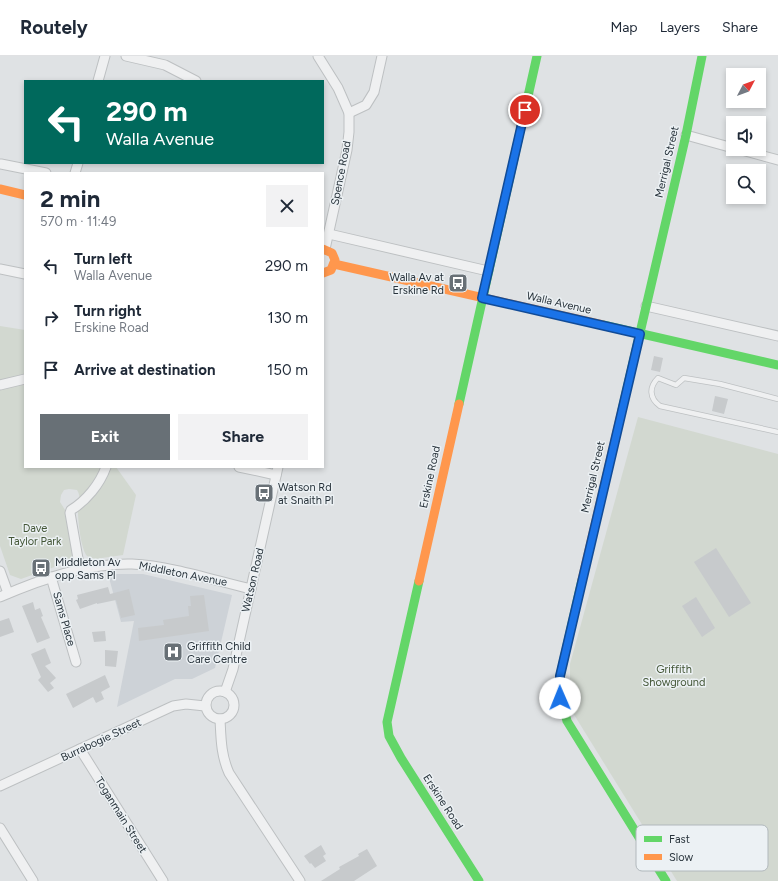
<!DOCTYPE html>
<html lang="en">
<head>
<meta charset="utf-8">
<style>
	:root { --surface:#fff; --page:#f2f2f3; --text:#1f2937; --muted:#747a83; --line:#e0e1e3; --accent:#687076 }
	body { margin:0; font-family:Figtree,sans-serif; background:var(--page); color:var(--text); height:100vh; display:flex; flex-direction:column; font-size:15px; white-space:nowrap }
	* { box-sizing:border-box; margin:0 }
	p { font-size:13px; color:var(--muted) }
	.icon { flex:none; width:22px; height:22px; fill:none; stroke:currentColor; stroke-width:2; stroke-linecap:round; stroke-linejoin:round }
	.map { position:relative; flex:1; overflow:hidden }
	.sheet { position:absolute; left:24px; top:116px; width:300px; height:296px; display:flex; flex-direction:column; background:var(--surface); border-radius:0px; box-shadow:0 2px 6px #0003 }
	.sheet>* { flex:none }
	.top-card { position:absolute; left:24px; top:24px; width:300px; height:84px; border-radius:0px; box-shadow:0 2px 6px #0003; background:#00695c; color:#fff; overflow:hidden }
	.needle { width:26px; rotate:49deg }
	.tools { position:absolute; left:726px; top:12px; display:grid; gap:8px }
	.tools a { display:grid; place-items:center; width:40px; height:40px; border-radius:0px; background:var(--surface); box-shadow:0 2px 6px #0003; font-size:20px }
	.pin { position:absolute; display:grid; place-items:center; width:34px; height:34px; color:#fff; margin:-17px; border:2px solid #fff; border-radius:50%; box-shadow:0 1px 4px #0007 }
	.me { position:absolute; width:44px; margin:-22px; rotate:359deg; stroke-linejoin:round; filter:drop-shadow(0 0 3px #0008) }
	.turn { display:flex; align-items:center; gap:14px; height:84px; padding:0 16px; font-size:18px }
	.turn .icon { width:52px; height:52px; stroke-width:2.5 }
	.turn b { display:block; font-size:28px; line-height:34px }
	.round { display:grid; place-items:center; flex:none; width:42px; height:42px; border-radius:0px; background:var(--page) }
	.overview { display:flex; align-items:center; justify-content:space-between; height:68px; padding:0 16px }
	h1 { font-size:24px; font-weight:700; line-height:30px }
	.primary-button { display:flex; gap:8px; margin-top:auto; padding:8px 16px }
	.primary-button a { flex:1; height:46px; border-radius:0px; background:var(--accent); color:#fff; font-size:16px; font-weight:700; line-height:46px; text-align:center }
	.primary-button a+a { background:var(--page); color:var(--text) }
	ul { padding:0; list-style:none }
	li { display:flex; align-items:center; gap:12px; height:52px; padding:0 16px }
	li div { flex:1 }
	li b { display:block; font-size:15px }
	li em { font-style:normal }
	header { display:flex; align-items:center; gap:24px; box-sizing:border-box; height:56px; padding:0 20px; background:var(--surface); border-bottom:1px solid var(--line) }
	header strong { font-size:19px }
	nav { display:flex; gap:22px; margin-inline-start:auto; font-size:14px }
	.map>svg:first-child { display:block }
</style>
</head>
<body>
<header>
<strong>Routely</strong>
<nav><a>Map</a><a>Layers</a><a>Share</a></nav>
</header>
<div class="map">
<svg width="778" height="825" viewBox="0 0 778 825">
	<rect width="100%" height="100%" fill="#dfe2e4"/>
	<path fill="#cdd2d7" d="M 108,518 L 143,518 L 232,539 L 215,612 L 192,623 L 175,623 L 117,651 L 134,565 L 121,566 Z"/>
	<g fill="#d2d8d0">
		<path d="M 0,270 L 25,274 L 25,411 L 116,411 L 136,439 L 123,499 L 95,503 L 87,500 C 81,493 78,466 78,456 C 78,448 82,442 77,434 L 69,433 L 64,434 L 61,439 L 60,446 L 67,457 L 75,497 L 71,505 L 21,523 L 10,519 L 0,490 Z"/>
		<path d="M 638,361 L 778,398 L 778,825 L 677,825 L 573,657 L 570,636 L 570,608 Z"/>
	</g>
	<g fill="#c7cacc">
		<path d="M 654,300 L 663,302 L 660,316 L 651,314 Z"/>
		<path d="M 715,340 L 728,343 L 724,358 L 712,355 Z"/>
		<path d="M 716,492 L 751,547 L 729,561 L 694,506 Z"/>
		<path d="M 108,531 L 110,538 L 129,533 L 135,559 L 121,562 L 116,544 L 97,548 L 97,547 L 80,553 L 76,544 L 78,543 L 77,539 Z"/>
		<path d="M 204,539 L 209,575 L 139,585 L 138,572 L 164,569 L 163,564 L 189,560 L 188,550 L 191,550 L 190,540 Z"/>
		<path d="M 696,541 L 715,572 L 702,581 L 682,550 Z"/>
		<path d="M 33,546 L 35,554 L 40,552 L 43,560 L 41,561 L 50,582 L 37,587 L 22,550 Z"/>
		<path d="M 9,562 L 14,576 L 0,581 L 0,565 Z"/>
		<path d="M 105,575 L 106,585 L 94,586 L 92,576 Z"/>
		<path d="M 45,592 L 51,607 L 45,610 L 56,622 L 50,627 L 54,632 L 48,636 L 38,624 L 41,621 L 31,598 Z"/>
		<path d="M 105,594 L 118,595 L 116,611 L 105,610 Z"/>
		<path d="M 105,619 L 110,631 L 101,636 L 104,643 L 96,647 L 93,641 L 73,652 L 66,638 Z"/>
		<path d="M 321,789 L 326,798 L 323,800 L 326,805 L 315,812 L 311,807 L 310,808 L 304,800 Z"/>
		<path d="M 367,793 L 377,810 L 354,825 L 321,825 L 340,813 L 339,811 L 359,800 L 358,798 Z"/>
	</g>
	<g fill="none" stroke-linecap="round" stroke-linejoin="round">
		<defs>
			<path id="lane" d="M 778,343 L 720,328 L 684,322 L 676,329 L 658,322 C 649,331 649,342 660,350 L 778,376"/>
			<g id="street">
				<path d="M 126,0 L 165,9 L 196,25"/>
				<path d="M 318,0 L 338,32 L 349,57 L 349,76 L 347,94 L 325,193"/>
				<path d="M 98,25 L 105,0"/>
				<path d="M 349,57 L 366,49 L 374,36 L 382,0"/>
				<path d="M 686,79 L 733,92"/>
				<path d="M 738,93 L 778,104"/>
				<path d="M 1,108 L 46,117"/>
				<path d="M 75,117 L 78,107"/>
				<path d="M 329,178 L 488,215"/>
				<path d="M 0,213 L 25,218"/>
				<path d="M 646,250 L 778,280"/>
				<path d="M 0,329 L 25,323"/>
				<path d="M 239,411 L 276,419"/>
				<path d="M 80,514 L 70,457 L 71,454 C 86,445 100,428 106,411"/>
				<path d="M 0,515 L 8,537"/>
				<path d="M 51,521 L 76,606"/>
				<path d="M 0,541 C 41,523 87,507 132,508 C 171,510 213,524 251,533"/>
				<circle cx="220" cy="649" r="14"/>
				<path d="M 225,636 L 233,613 L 278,411"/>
				<path d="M 220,663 C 221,683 221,699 229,717 L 300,825"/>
				<path d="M 80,693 L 163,825"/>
				<path d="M 0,730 L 173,650 L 186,648 L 205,650"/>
				<path d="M 0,772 L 33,825"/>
			</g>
		</defs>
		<use href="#lane" stroke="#bdc0c2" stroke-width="6"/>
		<use href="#street" stroke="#bdc0c2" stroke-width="11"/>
		<use href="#lane" stroke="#eff0f1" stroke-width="4.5"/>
		<use href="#street" stroke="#eff0f1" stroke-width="9"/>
		<g stroke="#63d668" stroke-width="9">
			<path d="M 603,269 L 778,309"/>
			<path d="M 459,348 L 537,0"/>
			<path d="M 622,354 L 686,79 L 702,0"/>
			<path d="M 582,524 L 560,620 L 561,642 L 567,665 L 666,825"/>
			<path d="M 419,525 L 387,666 L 389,680 L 401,702 L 479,825"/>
		</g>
		<g stroke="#ff974d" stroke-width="9">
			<path d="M 0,133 L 25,139"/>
			<path d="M 323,193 L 332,197 L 335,204 L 331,214 L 323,217"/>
			<path d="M 334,208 L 603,269"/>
			<path d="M 582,524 L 622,354"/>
			<path d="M 419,525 L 459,348"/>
		</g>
	</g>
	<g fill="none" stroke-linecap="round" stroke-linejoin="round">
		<defs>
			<path id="route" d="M 525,54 L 482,242 L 640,278 L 560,620 L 560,642"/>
		</defs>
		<use href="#route" stroke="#114b97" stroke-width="10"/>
		<use href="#route" stroke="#1a73e8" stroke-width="7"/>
	</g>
	<defs>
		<symbol id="bus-square" viewBox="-11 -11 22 22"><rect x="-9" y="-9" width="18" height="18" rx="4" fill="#687076" stroke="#ecf1f4"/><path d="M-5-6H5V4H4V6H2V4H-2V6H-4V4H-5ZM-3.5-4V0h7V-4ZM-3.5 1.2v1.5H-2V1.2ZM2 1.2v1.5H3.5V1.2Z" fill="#fff"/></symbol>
		<symbol id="hospital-square" viewBox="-11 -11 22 22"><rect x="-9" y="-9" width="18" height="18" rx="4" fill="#687076" stroke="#ecf1f4"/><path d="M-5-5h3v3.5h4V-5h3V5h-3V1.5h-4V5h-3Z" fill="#fff"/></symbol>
	</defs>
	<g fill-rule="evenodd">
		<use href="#bus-square" x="447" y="216" width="22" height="22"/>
		<use href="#bus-square" x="253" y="426" width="22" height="22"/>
		<use href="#bus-square" x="30" y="501" width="22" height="22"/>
		<use href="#hospital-square" x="162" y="585" width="22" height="22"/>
	</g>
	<g text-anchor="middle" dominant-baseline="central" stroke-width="3" stroke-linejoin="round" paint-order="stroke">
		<g font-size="11" fill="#28333b" stroke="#ecf1f4">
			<text transform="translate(667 106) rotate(-77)">Merrigal Street</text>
			<text transform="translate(341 117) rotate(-79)">Spence Road</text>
			<text transform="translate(559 247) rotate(13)">Walla Avenue</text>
			<text transform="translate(430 421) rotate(-78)">Erskine Road</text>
			<text transform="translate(593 421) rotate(-77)">Merrigal Street</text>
			<text transform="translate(183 518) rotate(11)">Middleton Avenue</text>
			<text transform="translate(253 524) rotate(-77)">Watson Road</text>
			<text transform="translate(64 563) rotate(74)">Sams Place</text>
			<text transform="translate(101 684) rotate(-25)">Burrabogie Street</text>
			<text transform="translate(443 746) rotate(57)">Erskine Road</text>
			<text transform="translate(121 759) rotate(58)">Toganmain Street</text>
		</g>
		<g font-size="11" fill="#28333b" stroke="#ecf1f4" text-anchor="start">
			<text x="444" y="221" text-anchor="end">Walla Av at<tspan x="444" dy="13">Erskine Rd</tspan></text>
			<text x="278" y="431">Watson Rd<tspan x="278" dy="13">at Snaith Pl</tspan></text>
			<text x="55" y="506">Middleton Av<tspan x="55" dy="13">opp Sams Pl</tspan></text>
			<text x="187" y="590">Griffith Child<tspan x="187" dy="13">Care Centre</tspan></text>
		</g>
		<g font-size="11" fill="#435636" stroke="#ecf1f4">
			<text x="35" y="472">Dave<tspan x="35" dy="13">Taylor Park</tspan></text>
			<text x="674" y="613">Griffith<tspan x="674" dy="13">Showground</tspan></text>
		</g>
	</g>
	<rect x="636" y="769" width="132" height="46" rx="6" fill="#ecf1f4" stroke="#b1b8bc" stroke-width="1"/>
	<rect x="644" y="780" width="18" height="6" fill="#63d668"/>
	<rect x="644" y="798" width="18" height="6" fill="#ff974d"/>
	<g font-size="11" fill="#28333b">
		<text x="669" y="787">Fast</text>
		<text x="669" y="805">Slow</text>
	</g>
</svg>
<div class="tools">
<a><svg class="needle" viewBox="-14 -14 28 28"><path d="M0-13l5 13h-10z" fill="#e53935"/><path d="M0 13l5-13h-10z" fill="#747a83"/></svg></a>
<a><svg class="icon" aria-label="sound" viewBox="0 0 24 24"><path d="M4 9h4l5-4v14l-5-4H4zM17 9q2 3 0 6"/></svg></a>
<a><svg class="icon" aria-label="search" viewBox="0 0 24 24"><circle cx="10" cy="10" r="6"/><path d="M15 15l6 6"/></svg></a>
</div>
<div class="pin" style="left:525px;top:54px;background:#d93025"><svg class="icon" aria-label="arrive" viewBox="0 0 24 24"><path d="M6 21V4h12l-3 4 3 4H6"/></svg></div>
<svg class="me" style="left:560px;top:642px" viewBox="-20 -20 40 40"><circle r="19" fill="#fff"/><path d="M0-13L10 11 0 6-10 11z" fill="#1a73e8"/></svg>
<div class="top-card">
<div class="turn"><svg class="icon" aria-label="left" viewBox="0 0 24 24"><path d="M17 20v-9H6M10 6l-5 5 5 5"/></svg><div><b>290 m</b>Walla Avenue</div></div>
</div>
<section class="sheet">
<div class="overview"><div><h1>2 min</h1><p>570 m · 11:49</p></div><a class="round"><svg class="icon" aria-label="close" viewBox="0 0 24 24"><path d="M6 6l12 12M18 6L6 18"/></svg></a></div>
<ul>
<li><svg class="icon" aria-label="left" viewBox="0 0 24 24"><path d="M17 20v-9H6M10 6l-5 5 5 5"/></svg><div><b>Turn left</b><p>Walla Avenue</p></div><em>290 m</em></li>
<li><svg class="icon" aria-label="right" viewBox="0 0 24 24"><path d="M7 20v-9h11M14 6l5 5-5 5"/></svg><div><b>Turn right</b><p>Erskine Road</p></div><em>130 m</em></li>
<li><svg class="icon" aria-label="arrive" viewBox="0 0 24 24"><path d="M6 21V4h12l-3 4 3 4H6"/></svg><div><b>Arrive at destination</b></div><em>150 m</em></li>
</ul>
<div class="primary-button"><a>Exit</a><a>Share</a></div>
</section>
</div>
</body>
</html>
